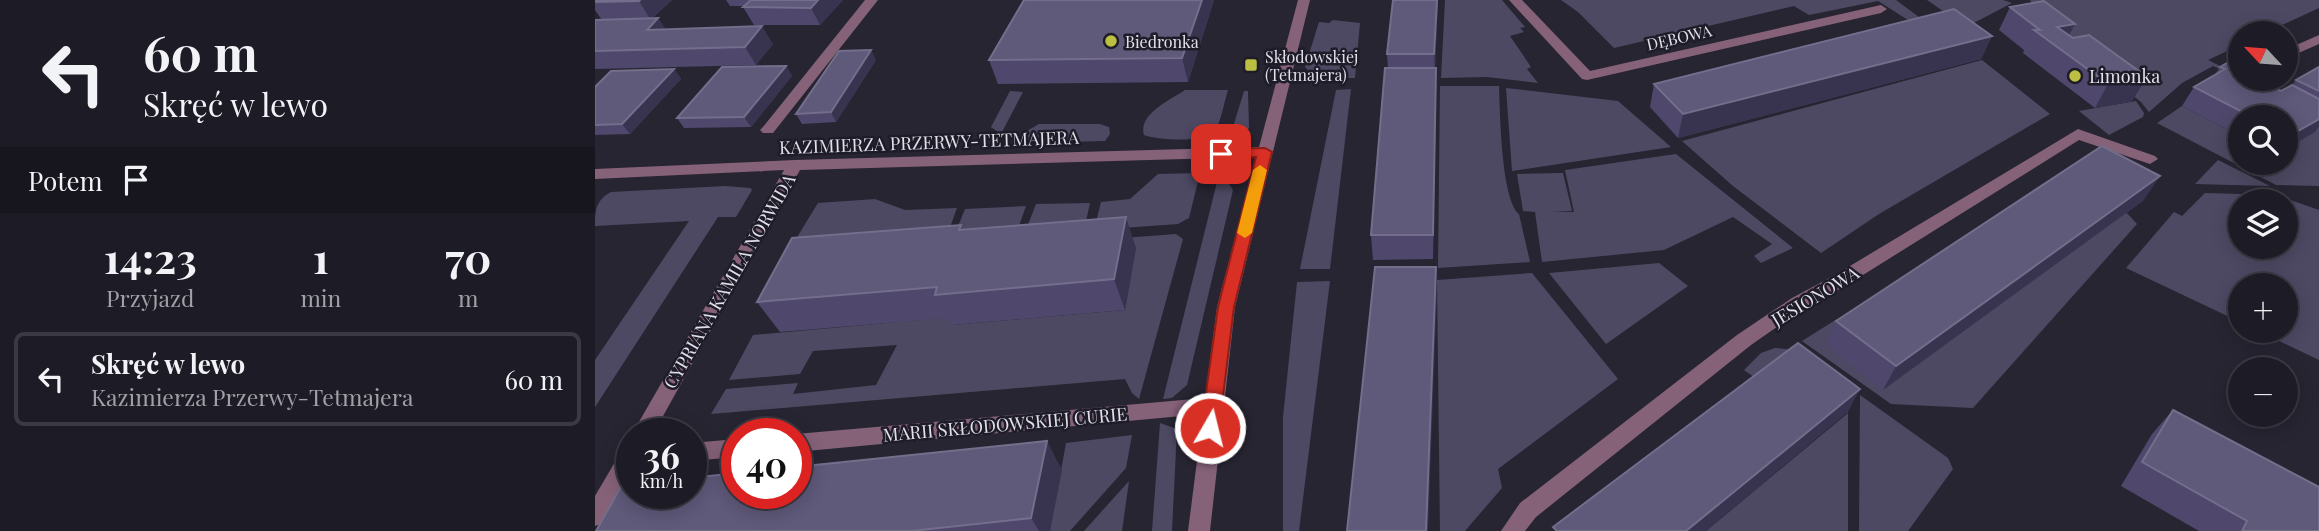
<!DOCTYPE html>
<html lang="pl">
<head>
<meta charset="utf-8">
<style>
	:root { --surface:#1d1c26; --page:#25252e; --text:#f1f3f6; --muted:#a0a1a7; --line:#3b3a43 }
	body { margin:0; font-family:"Playfair Display",serif; background:var(--page); color:var(--text); height:100vh; display:flex; flex-direction:column; font-size:26px; white-space:nowrap }
	* { box-sizing:border-box; margin:0 }
	p { font-size:23px; color:var(--muted) }
	.icon { flex:none; width:38px; height:38px; fill:none; stroke:currentColor; stroke-width:2; stroke-linecap:round; stroke-linejoin:round }
	.map { position:relative; flex:1; overflow:hidden }
	.panel { display:flex; flex-direction:column; background:var(--surface); width:595px }
	.panel>* { flex:none }
	.banner { background:#1d1c26; color:var(--text); overflow:hidden }
	.needle { width:46px; rotate:296deg }
	.fabs { position:absolute; left:1633px; top:21px; display:grid; gap:14px }
	.fabs a { display:grid; place-items:center; width:70px; height:70px; border-radius:50%; background:var(--surface); box-shadow:0 4px 18px #0003,0 0 0 2px var(--line); font-size:35px }
	.speed { position:absolute; left:21px; top:418px; display:flex; gap:14px; font-size:35px; font-weight:700; text-align:center }
	.speed>* { display:grid; place-content:center; width:91px; height:91px; border-radius:50%; background:var(--surface); box-shadow:0 4px 18px #0003,0 0 0 2px var(--line); line-height:1 }
	.speed small { font-size:18px; font-weight:400 }
	.speed .limit { border:10px solid #d22; background:#fff; color:#111 }
	.pin { position:absolute; display:grid; place-items:center; width:60px; height:60px; color:#fff; margin:-30px; border-radius:14px; box-shadow:0 4px 10px #0006 }
	.me { position:absolute; width:77px; margin:-38px; rotate:8deg; stroke-linejoin:round; filter:drop-shadow(0 0 5px #0008) }
	.turn { display:flex; align-items:center; gap:24px; height:147px; padding:0 28px; font-size:32px }
	.turn .icon { width:91px; height:91px; stroke-width:2.5 }
	.turn b { display:block; font-size:49px; line-height:60px }
	.then { display:flex; align-items:center; height:66px; padding:0 28px; background:#0003; gap:14px; font-size:26px }
	.eta { display:flex; justify-content:space-evenly; align-items:center; height:119px; text-align:center }
	.eta b { font-size:42px; font-weight:700; line-height:49px }
	ul { padding:0; list-style:none }
	li { display:flex; align-items:center; gap:21px; height:94px; margin:0 14px 10px; padding:0 14px; border:4px solid var(--line); border-radius:10px }
	li div { flex:1 }
	li b { display:block; font-size:26px }
	li em { font-style:normal }
	main { display:flex; flex:1; min-height:0 }
	.map>svg:first-child { display:block }
</style>
</head>
<body>
<main>
<section class="panel">
<div class="banner">
<div class="turn"><svg class="icon" aria-label="left" viewBox="0 0 24 24"><path d="M17 20v-9H6M10 6l-5 5 5 5"/></svg><div><b>60 m</b>Skręć w lewo</div></div>
<div class="then">Potem<svg class="icon" aria-label="arrive" viewBox="0 0 24 24"><path d="M6 21V4h12l-3 4 3 4H6"/></svg></div>
</div>
<div class="eta">
<div><b>14:23</b><p>Przyjazd</p></div>
<div><b>1</b><p>min</p></div>
<div><b>70</b><p>m</p></div>
</div>
<ul>
<li><svg class="icon" aria-label="left" viewBox="0 0 24 24"><path d="M17 20v-9H6M10 6l-5 5 5 5"/></svg><div><b>Skręć w lewo</b><p>Kazimierza Przerwy-Tetmajera</p></div><em>60 m</em></li>
</ul>
</section>
<div class="map">
<svg width="1724" height="531" viewBox="0 0 1724 531">
	<rect width="100%" height="100%" fill="#272532"/>
	<g fill="#4d4963" fill-rule="evenodd">
		<path d="M 850,0 L 907,0 L 930,27 L 925,28 L 929,32 L 915,36 L 936,67 L 932,69 L 943,83 L 892,77 L 846,78 Z"/>
		<path d="M 966,0 L 1301,0 L 1324,17 L 1313,20 L 1283,1 L 1214,15 L 1199,6 L 1019,48 L 983,12 Z"/>
		<path d="M 1332,0 L 1408,0 L 1417,3 L 1371,27 Z"/>
		<path d="M 1435,0 L 1724,0 L 1724,8 L 1670,33 L 1645,33 L 1645,45 L 1613,60 L 1645,76 L 1645,78 L 1618,66 L 1587,83 L 1554,112 L 1546,102 L 1452,27 Z"/>
		<path d="M 738,20 L 765,23 L 760,78 L 741,78 L 741,70 L 713,70 L 710,67 L 724,22 L 734,23 Z"/>
		<path d="M 1387,60 L 1455,114 L 1284,214 L 1226,253 L 1138,186 L 1087,141 Z"/>
		<path d="M 845,86 L 904,86 C 905,112 906,199 924,214 L 935,262 L 843,268 Z"/>
		<path d="M 911,88 L 1023,101 L 1076,147 L 917,171 Z"/>
		<path d="M 756,89 L 735,269 L 705,269 L 741,90 Z"/>
		<path d="M 590,90 L 633,90 C 629,102 626,123 619,132 C 610,143 561,140 549,135 C 543,114 575,100 590,90 Z"/>
		<path d="M 415,91 L 428,92 L 406,134 L 396,127 Z"/>
		<path d="M 649,91 L 653,91 L 654,128 L 650,133 L 634,140 Z"/>
		<path d="M 1541,101 L 1549,113 L 1548,117 L 1514,135 L 1484,111 Z"/>
		<path d="M 1587,106 L 1645,136 L 1645,163 L 1690,163 L 1691,149 L 1719,132 L 1724,125 L 1724,186 L 1681,185 L 1562,123 Z"/>
		<path d="M 444,124 L 505,124 L 514,127 L 515,134 L 510,141 L 428,143 L 430,132 Z"/>
		<path d="M 1081,154 L 1198,248 L 1166,263 L 1159,256 L 1177,244 L 1138,217 L 1069,250 L 947,262 L 940,212 L 928,211 L 922,174 L 968,173 L 977,211 L 956,212 L 979,212 L 970,170 Z"/>
		<path d="M 1623,160 L 1675,186 L 1600,184 Z"/>
		<path d="M 625,170 L 638,190 L 592,385 L 577,398 L 568,399 Z"/>
		<path d="M 605,173 L 594,218 L 583,224 L 499,230 L 506,202 L 535,199 L 563,174 Z"/>
		<path d="M 130,186 L 155,188 L 157,190 L 141,217 L 123,217 L 0,407 L 0,360 L 94,221 L 0,226 C 0,210 1,200 16,192 Z"/>
		<path d="M 1610,193 L 1681,195 L 1724,210 L 1724,360 L 1663,331 L 1690,331 L 1690,285 L 1645,285 L 1645,322 L 1531,268 L 1579,212 L 1587,216 ZM 1645,201 L 1690,201 L 1690,247 L 1645,247 Z"/>
		<path d="M 280,199 L 310,210 L 362,208 L 350,241 L 193,252 L 223,203 Z"/>
		<path d="M 495,203 L 489,230 L 429,235 L 441,204 Z"/>
		<path d="M 431,206 L 420,237 L 357,241 L 370,209 Z"/>
		<path d="M 1532,213 L 1542,224 L 1378,408 L 1296,404 L 1207,341 L 1242,319 L 1256,328 Z"/>
		<path d="M 581,234 L 588,239 L 544,399 L 537,393 L 530,379 L 116,414 L 131,389 L 203,383 L 198,394 L 281,385 L 302,345 L 218,351 L 205,374 L 134,380 L 158,335 L 359,317 L 357,325 L 530,310 L 541,248 L 502,240 Z"/>
		<path d="M 1064,263 L 1093,286 L 1011,344 L 954,273 Z"/>
		<path d="M 937,273 L 1023,379 L 903,469 L 907,488 L 870,531 L 845,531 L 842,280 Z"/>
		<path d="M 735,281 L 704,531 L 688,531 L 688,417 L 702,282 Z"/>
		<path d="M 1180,348 L 1200,350 L 1253,412 L 1253,531 L 1111,531 L 1253,413 L 1170,385 L 1149,370 L 1166,353 Z"/>
		<path d="M 1265,395 L 1353,458 L 1358,469 L 1313,531 L 1264,531 Z"/>
		<path d="M 565,423 L 582,429 L 577,531 L 557,531 Z"/>
		<path d="M 537,435 L 531,468 L 475,531 L 455,531 L 471,443 Z"/>
		<path d="M 534,481 L 527,531 L 489,531 Z"/>
	</g>
	<g fill="none" stroke-linecap="round" stroke-linejoin="round">
		<g fill="#866279" fill-rule="evenodd">
			<path d="M 270,0 L 283,0 L 178,133 L 168,133 L 165,130 L 168,127 Z"/>
			<path d="M 703,0 L 715,0 L 640,307 L 615,531 L 593,531 L 608,414 L 201,452 L 201,434 L 610,398 L 622,307 L 661,157 L 205,170 L 58,434 L 37,434 L 189,170 L 0,179 L 0,169 L 200,160 L 664,147 Z"/>
			<path d="M 914,0 L 927,0 L 995,71 L 1286,5 L 1292,9 L 1286,13 L 992,80 L 987,79 Z"/>
			<path d="M 1724,35 L 1724,44 L 1690,59 L 1690,50 Z"/>
			<path d="M 1483,129 L 1560,156 L 1563,159 L 1555,164 L 1484,140 L 1252,285 L 1209,308 L 1156,345 L 941,517 L 930,531 L 906,531 L 925,503 L 1142,335 L 1197,298 L 1240,275 Z"/>
			<path d="M 142,439 L 142,457 L 96,461 L 96,443 Z"/>
			<path d="M 37,442 L 37,471 L 8,523 L 0,526 L 0,496 L 30,445 Z"/>
		</g>
	</g>
	<g fill="#4f486c">
		<path d="M 0,0 L 77,0 L 56,19 L 63,18 L 70,29 L 178,44 L 161,65 L 0,69 L 0,20 L 7,20 L 0,10 Z"/>
		<path d="M 131,0 L 248,0 L 225,25 L 159,25 L 148,7 L 150,6 L 135,6 Z"/>
		<path d="M 619,0 L 593,82 L 403,84 L 394,60 Z"/>
		<path d="M 798,0 L 843,0 L 840,68 L 841,91 L 838,259 L 778,260 L 776,235 L 793,68 L 792,54 Z"/>
		<path d="M 1415,7 L 1480,24 L 1474,36 L 1552,77 L 1537,101 L 1500,108 L 1428,53 L 1429,50 L 1404,30 Z"/>
		<path d="M 1397,36 L 1386,59 L 1083,138 L 1055,107 L 1059,84 Z"/>
		<path d="M 281,60 L 241,122 L 207,124 L 201,114 Z"/>
		<path d="M 191,66 L 197,76 L 156,127 L 89,128 L 82,118 Z"/>
		<path d="M 1625,67 L 1687,81 L 1681,89 L 1686,91 L 1697,85 L 1701,80 L 1724,67 L 1724,126 L 1720,132 L 1690,149 L 1690,117 L 1645,117 L 1645,136 L 1587,106 L 1599,87 L 1619,76 Z"/>
		<path d="M 79,69 L 86,79 L 35,134 L 0,135 L 0,87 Z"/>
		<path d="M 1549,200 L 1288,390 L 1231,345 L 1241,321 Z"/>
		<path d="M 368,230 L 541,248 L 530,310 L 357,325 L 353,318 L 185,332 L 162,302 Z"/>
		<path d="M 1578,410 L 1724,531 L 1604,531 L 1526,486 L 1557,434 Z"/>
		<path d="M 467,470 L 455,531 L 1,531 Z"/>
	</g>
	<g fill="#38334f">
		<path d="M 45,0 L 77,0 L 55,19 L 44,1 Z"/>
		<path d="M 223,0 L 248,0 L 225,25 L 216,8 Z"/>
		<path d="M 607,0 L 619,0 L 593,82 L 587,58 Z"/>
		<path d="M 842,0 L 843,0 L 840,72 L 839,54 Z"/>
		<path d="M 63,18 L 75,36 L 52,30 Z"/>
		<path d="M 1480,24 L 1468,47 L 1462,27 Z"/>
		<path d="M 167,26 L 178,44 L 161,65 L 150,47 Z"/>
		<path d="M 1397,36 L 1386,59 L 1083,138 L 1088,114 Z"/>
		<path d="M 276,50 L 281,60 L 241,122 L 236,112 Z"/>
		<path d="M 191,66 L 197,76 L 156,127 L 149,117 Z"/>
		<path d="M 841,68 L 841,91 L 838,259 L 838,235 Z"/>
		<path d="M 79,69 L 86,79 L 35,134 L 27,124 Z"/>
		<path d="M 1552,77 L 1537,101 L 1500,108 L 1513,84 Z"/>
		<path d="M 1687,81 L 1674,99 L 1675,86 Z"/>
		<path d="M 1724,119 L 1724,126 L 1720,132 L 1690,149 L 1690,141 L 1694,136 Z"/>
		<path d="M 1565,176 L 1549,200 L 1288,390 L 1301,366 Z"/>
		<path d="M 531,217 L 541,248 L 530,310 L 519,279 Z"/>
		<path d="M 841,267 L 842,292 L 833,531 L 831,531 Z"/>
		<path d="M 1265,389 L 1253,412 L 1111,531 L 1091,531 Z"/>
		<path d="M 452,441 L 467,470 L 455,531 L 444,531 L 436,518 Z"/>
	</g>
	<g fill="#5f597a" stroke="#736e8b" stroke-width="2">
		<path d="M 0,0 L 45,0 L 44,1 L 0,2 Z"/>
		<path d="M 156,0 L 223,0 L 216,8 L 148,7 Z"/>
		<path d="M 429,0 L 607,0 L 587,58 L 394,60 Z"/>
		<path d="M 798,0 L 842,0 L 839,54 L 792,54 Z"/>
		<path d="M 1449,1 L 1480,24 L 1462,27 L 1478,38 L 1494,35 L 1552,77 L 1513,84 L 1439,30 L 1445,30 L 1415,7 Z"/>
		<path d="M 1359,9 L 1397,36 L 1088,114 L 1059,84 Z"/>
		<path d="M 63,18 L 52,30 L 167,26 L 150,47 L 0,51 L 0,20 Z"/>
		<path d="M 276,50 L 236,112 L 201,114 L 244,51 Z"/>
		<path d="M 1639,59 L 1645,62 L 1645,79 L 1682,79 L 1687,81 L 1675,86 L 1686,91 L 1697,85 L 1724,99 L 1724,119 L 1694,136 L 1690,134 L 1690,117 L 1657,117 L 1599,87 L 1630,69 L 1625,67 Z"/>
		<path d="M 191,66 L 149,117 L 82,118 L 127,67 Z"/>
		<path d="M 1724,67 L 1724,91 L 1701,80 Z"/>
		<path d="M 790,68 L 841,68 L 838,235 L 776,235 Z"/>
		<path d="M 79,69 L 27,124 L 0,125 L 0,87 L 16,71 Z"/>
		<path d="M 1507,146 L 1565,176 L 1301,366 L 1241,321 Z"/>
		<path d="M 531,217 L 519,279 L 340,295 L 342,287 L 162,302 L 197,238 L 366,225 L 364,230 Z"/>
		<path d="M 780,267 L 841,267 L 831,531 L 752,531 Z"/>
		<path d="M 1203,343 L 1265,389 L 1091,531 L 962,531 L 958,527 Z"/>
		<path d="M 1578,410 L 1724,487 L 1724,531 L 1647,531 L 1652,521 L 1547,462 Z"/>
		<path d="M 452,441 L 436,518 L 316,531 L 1,531 L 27,485 L 37,484 L 37,494 L 96,494 L 96,478 L 142,473 L 142,494 L 201,494 L 201,467 Z"/>
	</g>
	<path fill="#d93025" stroke="#8d1f18" stroke-width="2" d="M 670,148 L 677,152 L 639,307 L 624,428 L 622,434 L 615,436 L 609,434 L 606,428 L 623,307 L 661,157 L 626,158 L 619,154 L 626,149 Z"/>
	<path fill="#f59e0b" d="M 665,165 L 672,170 L 657,233 L 650,238 L 642,233 L 658,170 Z"/>
	<g fill="#bdbf43" stroke="#1e1c28" stroke-width="2.5">
		<circle cx="516" cy="41" r="7"/>
		<rect x="649" y="58" width="14" height="14" rx="3.5"/>
		<circle cx="1480" cy="76" r="7"/>
	</g>
	<g text-anchor="middle" dominant-baseline="central" stroke-width="5" stroke-linejoin="round" paint-order="stroke">
		<g font-size="16" fill="#e1e0e9" stroke="#1e1c28">
			<text transform="translate(1084 37) rotate(-13)">DĘBOWA</text>
		</g>
		<g font-size="16" fill="#e1e0e9" stroke="#1e1c28" text-anchor="start">
			<text x="530" y="41">Biedronka</text>
			<text x="670" y="56">Skłodowskiej<tspan x="670" dy="18">(Tetmajera)</tspan></text>
		</g>
		<g font-size="18" fill="#e1e0e9" stroke="#1e1c28" text-anchor="start">
			<text x="1494" y="76">Limonka</text>
		</g>
		<g font-size="18" fill="#e1e0e9" stroke="#1e1c28">
			<text transform="translate(334 142) rotate(-2)">KAZIMIERZA PRZERWY-TETMAJERA</text>
			<text transform="translate(134 281) rotate(-60)">CYPRIANA KAMILA NORWIDA</text>
			<text transform="translate(1220 296) rotate(-31)">JESIONOWA</text>
			<text transform="translate(410 424) rotate(-5)">MARII SKŁODOWSKIEJ CURIE</text>
		</g>
	</g>
</svg>
<div class="fabs">
<a><svg class="needle" viewBox="-14 -14 28 28"><path d="M0-13l5 13h-10z" fill="#e53935"/><path d="M0 13l5-13h-10z" fill="#a0a1a7"/></svg></a>
<a><svg class="icon" aria-label="search" viewBox="0 0 24 24"><circle cx="10" cy="10" r="6"/><path d="M15 15l6 6"/></svg></a>
<a><svg class="icon" aria-label="layers" viewBox="0 0 24 24"><path d="M12 4l9 5-9 5-9-5zM3 14l9 5 9-5"/></svg></a>
<a>+</a>
<a>−</a>
</div>
<div class="speed"><div>36<small>km/h</small></div><div class="limit">40</div></div>
<div class="pin" style="left:626px;top:154px;background:#d93025"><svg class="icon" aria-label="arrive" viewBox="0 0 24 24"><path d="M6 21V4h12l-3 4 3 4H6"/></svg></div>
<svg class="me" style="left:615px;top:428px" viewBox="-20 -20 40 40"><circle r="17" fill="#d93025" stroke="#fff" stroke-width="3"/><path d="M0-11L8 9 0 5-8 9z" fill="#fff"/></svg>
</div>
</main>
</body>
</html>
